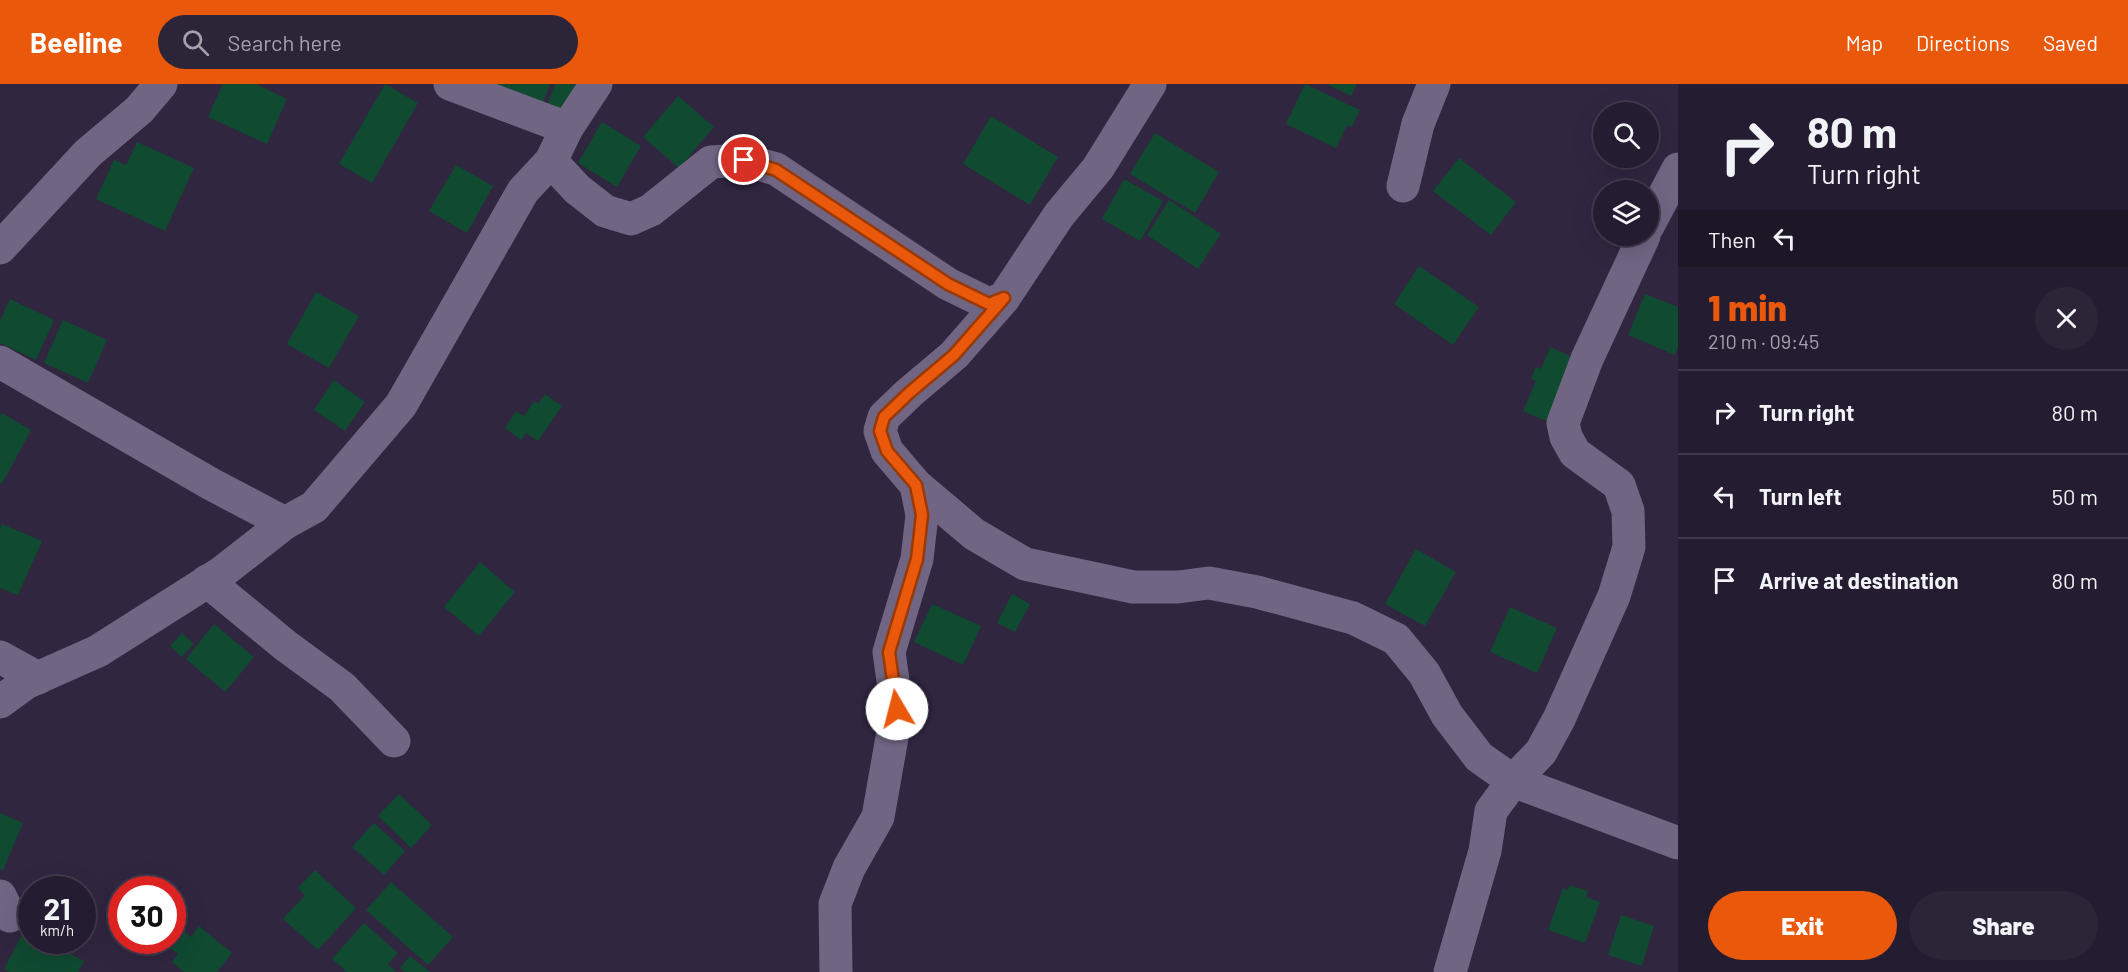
<!DOCTYPE html>
<html lang="en">
<head>
<meta charset="utf-8">
<style>
	:root { --surface:#241c30; --page:#2c2538; --text:#f1f3f6; --muted:#a3a1ab; --line:#413a4c; --accent:#ea580c }
	body { margin:0; font-family:Barlow,sans-serif; background:var(--page); color:var(--text); height:100vh; display:flex; flex-direction:column; font-size:22px; white-space:nowrap }
	* { box-sizing:border-box; margin:0 }
	p { font-size:20px; color:var(--muted) }
	.icon { flex:none; width:33px; height:33px; fill:none; stroke:currentColor; stroke-width:2; stroke-linecap:round; stroke-linejoin:round }
	.map { position:relative; flex:1; overflow:hidden }
	.sheet { display:flex; flex-direction:column; background:var(--surface); width:450px }
	.sheet>* { flex:none }
	.hud { background:#241c30; color:var(--text); overflow:hidden }
	.tools { position:absolute; left:1593px; top:18px; display:grid; gap:12px }
	.tools a { display:grid; place-items:center; width:66px; height:66px; border-radius:50%; background:var(--surface); box-shadow:0 6px 24px #0002,0 0 0 2px var(--line); font-size:30px }
	.speed { position:absolute; left:18px; top:792px; display:flex; gap:12px; font-size:30px; font-weight:700; text-align:center }
	.speed>* { display:grid; place-content:center; width:78px; height:78px; border-radius:50%; background:var(--surface); box-shadow:0 6px 24px #0002,0 0 0 2px var(--line); line-height:1 }
	.speed small { font-size:15px; font-weight:400 }
	.speed .limit { border:9px solid #d22; background:#fff; color:#111 }
	.pin { position:absolute; display:grid; place-items:center; width:51px; height:51px; color:#fff; margin:-26px; border:3px solid #fff; border-radius:50%; box-shadow:0 2px 6px #0007 }
	.me { position:absolute; width:66px; margin:-33px; rotate:352deg; stroke-linejoin:round; filter:drop-shadow(0 0 4px #0008) }
	.turn { display:flex; align-items:center; gap:21px; height:126px; padding:0 30px; font-size:27px }
	.turn .icon { width:78px; height:78px; stroke-width:2.5 }
	.turn b { display:block; font-size:42px; line-height:51px }
	.then { display:flex; align-items:center; height:57px; padding:0 30px; background:#0003; gap:12px; font-size:22px }
	.round { display:grid; place-items:center; flex:none; width:63px; height:63px; border-radius:32px; background:var(--page) }
	.overview { display:flex; align-items:center; justify-content:space-between; height:102px; padding:0 30px }
	h1 { font-size:36px; font-weight:800; line-height:45px; color:var(--accent) }
	.primary-button { display:flex; gap:12px; margin-top:auto; padding:12px 30px }
	.primary-button a { flex:1; height:69px; border-radius:36px; background:var(--accent); color:#fff; font-size:24px; font-weight:800; line-height:69px; text-align:center }
	.primary-button a+a { background:var(--page); color:var(--text) }
	ul { padding:0; list-style:none }
	li { display:flex; align-items:center; gap:18px; height:84px; padding:0 30px; border-top:2px solid var(--line) }
	li div { flex:1 }
	li b { display:block; font-size:22px }
	li em { font-style:normal }
	header { display:flex; align-items:center; gap:36px; box-sizing:border-box; height:84px; padding:0 30px; background:var(--accent); color:#fff }
	header strong { font-size:28px }
	nav { display:flex; gap:33px; margin-inline-start:auto; font-size:21px }
	.search { width:420px; height:54px; background:var(--page); display:flex; align-items:center; gap:15px; box-sizing:border-box; padding:0 21px; border-radius:33px; color:var(--muted); font-size:22px }
	main { display:flex; flex:1; min-height:0 }
	.map>svg:first-child { display:block }
</style>
</head>
<body>
<header>
<strong>Beeline</strong>
<div class="search"><svg class="icon" aria-label="search" viewBox="0 0 24 24"><circle cx="10" cy="10" r="6"/><path d="M15 15l6 6"/></svg>Search here</div>
<nav><a>Map</a><a>Directions</a><a>Saved</a></nav>
</header>
<main>
<div class="map">
<svg width="1678" height="888" viewBox="0 0 1678 888">
	<rect width="100%" height="100%" fill="#302640"/>
	<g fill="#0f4a31">
		<path d="M 223,0 L 256,0 L 287,15 L 267,60 L 208,33 Z"/>
		<path d="M 385,0 L 418,19 L 372,99 L 339,80 Z"/>
		<path d="M 490,0 L 550,0 L 542,21 Z"/>
		<path d="M 555,0 L 575,0 L 564,28 L 547,21 Z"/>
		<path d="M 1305,0 L 1360,26 L 1352,43 L 1347,41 L 1336,64 L 1286,40 Z"/>
		<path d="M 1327,0 L 1357,0 L 1351,12 Z"/>
		<path d="M 678,12 L 714,43 L 679,84 L 643,53 Z"/>
		<path d="M 991,32 L 1058,73 L 1030,121 L 963,80 Z"/>
		<path d="M 602,38 L 641,62 L 617,103 L 578,79 Z"/>
		<path d="M 1155,49 L 1219,88 L 1195,129 L 1130,90 Z"/>
		<path d="M 137,58 L 194,84 L 165,147 L 96,115 L 114,76 L 126,81 Z"/>
		<path d="M 1459,74 L 1516,118 L 1491,151 L 1433,107 Z"/>
		<path d="M 456,81 L 493,102 L 467,149 L 429,127 Z"/>
		<path d="M 1124,95 L 1163,117 L 1140,157 L 1102,135 Z"/>
		<path d="M 1169,116 L 1221,150 L 1198,185 L 1147,151 Z"/>
		<path d="M 1419,182 L 1479,223 L 1453,261 L 1394,220 Z"/>
		<path d="M 316,208 L 359,232 L 329,284 L 287,260 Z"/>
		<path d="M 1645,210 L 1678,223 L 1678,263 L 1675,271 L 1628,251 Z"/>
		<path d="M 10,215 L 54,236 L 36,276 L 0,259 L 0,237 Z"/>
		<path d="M 63,236 L 107,256 L 88,299 L 44,279 Z"/>
		<path d="M 1550,263 L 1577,275 L 1549,338 L 1523,327 L 1536,297 L 1531,295 L 1536,283 L 1541,285 Z"/>
		<path d="M 334,296 L 365,318 L 345,347 L 314,326 Z"/>
		<path d="M 545,310 L 562,322 L 538,357 L 526,349 L 521,356 L 505,344 L 516,327 L 524,332 L 534,317 L 538,320 Z"/>
		<path d="M 2,329 L 31,346 L 2,400 L 0,399 L 0,332 Z"/>
		<path d="M 2,440 L 42,457 L 18,511 L 0,504 L 0,444 Z"/>
		<path d="M 1416,465 L 1456,488 L 1425,542 L 1385,520 Z"/>
		<path d="M 480,478 L 515,508 L 479,552 L 444,523 Z"/>
		<path d="M 1012,510 L 1030,520 L 1015,548 L 997,539 Z"/>
		<path d="M 932,520 L 981,542 L 963,581 L 914,558 Z"/>
		<path d="M 1510,523 L 1557,544 L 1537,589 L 1490,568 Z"/>
		<path d="M 214,540 L 254,573 L 225,608 L 186,575 Z"/>
		<path d="M 182,549 L 194,560 L 182,573 L 170,562 Z"/>
		<path d="M 399,710 L 432,741 L 411,764 L 378,732 Z"/>
		<path d="M 0,729 L 23,739 L 3,786 L 0,785 Z"/>
		<path d="M 374,739 L 405,767 L 384,791 L 352,763 Z"/>
		<path d="M 315,786 L 356,824 L 318,866 L 283,835 L 305,811 L 298,804 Z"/>
		<path d="M 391,798 L 453,853 L 428,881 L 366,826 Z"/>
		<path d="M 1570,801 L 1588,807 L 1586,813 L 1600,818 L 1585,859 L 1548,846 L 1563,804 L 1568,806 Z"/>
		<path d="M 1621,831 L 1654,842 L 1642,882 L 1608,871 Z"/>
		<path d="M 364,839 L 398,869 L 388,880 L 396,888 L 347,888 L 332,875 Z"/>
		<path d="M 199,842 L 232,869 L 217,888 L 184,888 L 172,878 L 178,870 L 170,864 L 184,847 L 191,853 Z"/>
		<path d="M 24,847 L 32,851 L 32,856 L 43,856 L 84,877 L 78,888 L 9,888 L 4,885 Z"/>
		<path d="M 410,872 L 430,888 L 405,888 L 400,884 Z"/>
	</g>
	<g fill="none" stroke-linecap="round" stroke-linejoin="round">
		<g stroke="#706583" stroke-width="33">
			<path d="M 450,0 L 567,44"/>
			<path d="M 551,77 L 577,105 L 605,127 L 631,135 L 651,126 L 711,78 L 744,76 L 776,85 L 948,200 L 989,220 L 1004,214 L 1059,131 L 1098,84 L 1150,0"/>
			<path d="M 1403,102 L 1418,40 L 1434,0"/>
			<path d="M 1648,142 L 1678,85"/>
			<path d="M 0,164 L 88,69 L 139,26 L 161,0"/>
			<path d="M 1004,214 L 954,271 L 909,309 L 884,333 L 880,347 L 887,367 L 916,401 L 974,450 L 1025,480 L 1082,492 L 1133,503 L 1178,503 L 1209,499 L 1257,508 L 1353,534 L 1396,555 L 1424,589 L 1447,631 L 1479,673 L 1513,697 L 1678,759"/>
			<path d="M 0,278 L 211,400 L 285,439"/>
			<path d="M 207,497 L 286,562 L 342,603 L 394,657"/>
			<path d="M 0,573 L 38,594"/>
			<path d="M 0,618 L 26,599 L 98,567 L 221,489 L 285,439 L 314,423 L 401,321 L 523,107 L 551,77 L 567,44 L 596,0"/>
			<path d="M 0,812 L 10,832"/>
			<path d="M 836,888 L 835,820 L 849,784 L 878,733 L 897,625 L 889,568 L 917,475 L 922,431 L 916,401"/>
			<path d="M 1450,888 L 1485,767 L 1491,727 L 1513,697 L 1541,668 L 1559,635 L 1614,512 L 1629,463 L 1628,427 L 1619,401 L 1575,369 L 1566,353 L 1563,339 L 1587,275 L 1644,152"/>
		</g>
	</g>
	<g fill="none" stroke-linecap="round" stroke-linejoin="round">
		<defs>
			<path id="route" d="M 744,76 L 776,86 L 948,200 L 989,220 L 1004,214 L 954,271 L 909,309 L 884,333 L 880,347 L 887,367 L 916,401 L 922,431 L 917,475 L 889,568 L 897,625"/>
		</defs>
		<use href="#route" stroke="#983908" stroke-width="15"/>
		<use href="#route" stroke="#ea580c" stroke-width="10"/>
	</g>
</svg>
<div class="tools">
<a><svg class="icon" aria-label="search" viewBox="0 0 24 24"><circle cx="10" cy="10" r="6"/><path d="M15 15l6 6"/></svg></a>
<a><svg class="icon" aria-label="layers" viewBox="0 0 24 24"><path d="M12 4l9 5-9 5-9-5zM3 14l9 5 9-5"/></svg></a>
</div>
<div class="speed"><div>21<small>km/h</small></div><div class="limit">30</div></div>
<div class="pin" style="left:744px;top:76px;background:#d93025"><svg class="icon" aria-label="arrive" viewBox="0 0 24 24"><path d="M6 21V4h12l-3 4 3 4H6"/></svg></div>
<svg class="me" style="left:897px;top:625px" viewBox="-20 -20 40 40"><circle r="19" fill="#fff"/><path d="M0-13L10 11 0 6-10 11z" fill="#ea580c"/></svg>
</div>
<section class="sheet">
<div class="hud">
<div class="turn"><svg class="icon" aria-label="right" viewBox="0 0 24 24"><path d="M7 20v-9h11M14 6l5 5-5 5"/></svg><div><b>80 m</b>Turn right</div></div>
<div class="then">Then<svg class="icon" aria-label="left" viewBox="0 0 24 24"><path d="M17 20v-9H6M10 6l-5 5 5 5"/></svg></div>
</div>
<div class="overview"><div><h1>1 min</h1><p>210 m · 09:45</p></div><a class="round"><svg class="icon" aria-label="close" viewBox="0 0 24 24"><path d="M6 6l12 12M18 6L6 18"/></svg></a></div>
<ul>
<li><svg class="icon" aria-label="right" viewBox="0 0 24 24"><path d="M7 20v-9h11M14 6l5 5-5 5"/></svg><div><b>Turn right</b></div><em>80 m</em></li>
<li><svg class="icon" aria-label="left" viewBox="0 0 24 24"><path d="M17 20v-9H6M10 6l-5 5 5 5"/></svg><div><b>Turn left</b></div><em>50 m</em></li>
<li><svg class="icon" aria-label="arrive" viewBox="0 0 24 24"><path d="M6 21V4h12l-3 4 3 4H6"/></svg><div><b>Arrive at destination</b></div><em>80 m</em></li>
</ul>
<div class="primary-button"><a>Exit</a><a>Share</a></div>
</section>
</main>
</body>
</html>
